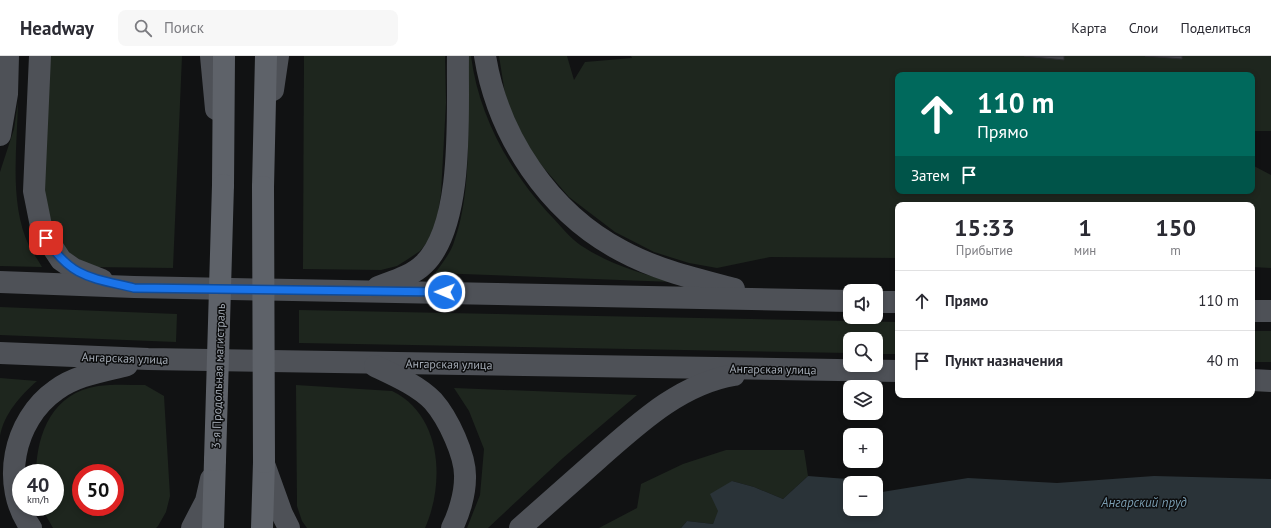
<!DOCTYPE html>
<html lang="ru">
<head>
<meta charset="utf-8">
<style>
	:root { --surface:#fff; --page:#f7f7f7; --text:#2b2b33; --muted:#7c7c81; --line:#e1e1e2 }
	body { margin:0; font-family:"PT Sans",sans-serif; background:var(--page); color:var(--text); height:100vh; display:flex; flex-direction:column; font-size:15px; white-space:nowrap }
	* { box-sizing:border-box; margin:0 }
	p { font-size:13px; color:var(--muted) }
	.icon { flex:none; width:22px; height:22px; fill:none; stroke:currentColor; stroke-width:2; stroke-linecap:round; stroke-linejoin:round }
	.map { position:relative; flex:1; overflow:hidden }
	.details { position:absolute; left:895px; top:146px; width:360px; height:196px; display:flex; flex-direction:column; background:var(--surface); border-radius:8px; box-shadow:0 2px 6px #0003 }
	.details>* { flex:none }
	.guide { position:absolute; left:895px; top:16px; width:360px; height:122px; border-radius:8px; box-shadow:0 2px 6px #0003; background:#00695c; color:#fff; overflow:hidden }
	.fabs { position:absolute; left:843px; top:228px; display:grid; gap:8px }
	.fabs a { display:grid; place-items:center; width:40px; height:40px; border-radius:8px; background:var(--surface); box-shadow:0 2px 6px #0003; font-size:20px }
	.speed { position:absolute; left:12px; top:408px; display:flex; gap:8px; font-size:20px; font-weight:700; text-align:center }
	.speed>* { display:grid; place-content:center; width:52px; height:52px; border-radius:50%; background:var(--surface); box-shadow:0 2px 6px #0003; line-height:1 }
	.speed small { font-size:10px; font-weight:400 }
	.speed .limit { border:6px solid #d22; background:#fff; color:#111 }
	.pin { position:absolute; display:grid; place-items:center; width:34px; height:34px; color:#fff; margin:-17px; border-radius:8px; box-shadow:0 2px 6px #0006 }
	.me { position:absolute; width:44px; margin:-22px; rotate:271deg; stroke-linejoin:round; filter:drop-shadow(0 0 3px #0008) }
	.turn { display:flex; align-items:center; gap:14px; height:84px; padding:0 16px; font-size:18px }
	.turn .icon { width:52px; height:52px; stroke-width:2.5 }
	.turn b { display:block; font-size:28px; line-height:34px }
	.then { display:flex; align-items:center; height:38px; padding:0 16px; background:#0003; gap:8px; font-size:15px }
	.eta { display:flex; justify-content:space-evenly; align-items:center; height:68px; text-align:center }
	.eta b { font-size:24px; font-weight:600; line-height:28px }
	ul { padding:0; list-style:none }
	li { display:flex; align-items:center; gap:12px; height:60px; padding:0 16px; border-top:1px solid var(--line) }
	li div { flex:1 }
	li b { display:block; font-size:15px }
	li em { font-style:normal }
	header { display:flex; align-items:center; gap:24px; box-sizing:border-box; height:56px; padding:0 20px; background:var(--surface); border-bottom:1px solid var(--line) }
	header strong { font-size:19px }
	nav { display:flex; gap:22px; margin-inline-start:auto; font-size:14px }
	.search { width:280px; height:36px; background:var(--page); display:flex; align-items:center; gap:10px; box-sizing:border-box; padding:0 14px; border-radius:8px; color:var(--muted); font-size:15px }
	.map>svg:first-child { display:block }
</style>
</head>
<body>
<header>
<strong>Headway</strong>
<div class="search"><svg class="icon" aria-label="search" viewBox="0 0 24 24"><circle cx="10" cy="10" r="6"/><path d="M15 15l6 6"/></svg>Поиск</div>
<nav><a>Карта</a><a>Слои</a><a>Поделиться</a></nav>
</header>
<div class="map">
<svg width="1271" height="472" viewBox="0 0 1271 472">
	<rect width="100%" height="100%" fill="#111213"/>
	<g fill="#1e261e" fill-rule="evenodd">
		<path d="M 49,0 L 182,0 L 173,212 L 91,211 L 68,196 L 53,173 L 44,141 Z"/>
		<path d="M 304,0 L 445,0 L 446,47 L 441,137 L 437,164 L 429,184 L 420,195 L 408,203 L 397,210 L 381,214 L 303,213 Z"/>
		<path d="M 467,0 L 471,0 C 479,62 511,118 554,163 C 563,173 573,185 585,192 C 612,209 642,218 673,226 L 435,217 C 441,209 449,199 453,189 C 474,133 467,60 467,0 Z"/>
		<path d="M 499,0 L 567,0 L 574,24 L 585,6 L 632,2 L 631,0 L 1271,0 L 1271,75 L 1252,75 L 1252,19 L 898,19 L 898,135 L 1252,135 L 1252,109 L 1271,119 L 1271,212 L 1252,211 L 1252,149 L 898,149 L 898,202 L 770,201 L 717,212 L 689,207 L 654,196 L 615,176 L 569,141 L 530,96 L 506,44 Z"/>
		<path d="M 18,46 C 17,93 9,147 29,190 C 33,197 38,204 42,211 L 0,210 L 0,116 L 14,73 Z"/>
		<path d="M 0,251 L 177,258 L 176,286 L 0,279 Z"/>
		<path d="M 299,254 L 898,266 L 898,298 L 876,298 L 876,283 L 850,283 L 850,297 L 299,287 Z"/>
		<rect x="1252" y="275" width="19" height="31"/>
		<path d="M 0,322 L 37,325 C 20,340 4,358 0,380 Z"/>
		<path d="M 145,329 L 164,340 L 170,440 L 166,456 L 158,470 L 156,472 L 53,472 L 41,451 L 55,451 L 55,417 L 36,417 C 37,376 53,337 98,330 C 113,328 130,329 145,329 ZM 81,417 L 115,417 L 115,451 L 81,451 Z"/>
		<path d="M 296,329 L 392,335 C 442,359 445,427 425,472 L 307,472 L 302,465 L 297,450 Z"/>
		<path d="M 454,332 L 637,339 L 563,402 L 488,472 L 467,472 L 480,439 L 484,393 L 469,355 Z"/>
		<path d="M 726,394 L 804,394 L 808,420 L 783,443 L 754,431 L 732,425 L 713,468 L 687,465 L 681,472 L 599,472 L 637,452 L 641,428 L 683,408 Z"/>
	</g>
	<path fill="#2a3338" d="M 808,420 L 860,424 L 863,427 L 850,427 L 850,453 L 876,453 L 876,437 L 968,422 L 1057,427 L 1154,420 L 1271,423 L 1271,472 L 681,472 L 687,465 L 713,468 L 718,455 L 710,438 L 732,425 L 754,431 L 783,443 Z"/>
	<g fill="#404246" stroke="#2b2c2f">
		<path d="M 1024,0 L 1064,0 L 1064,4 Z"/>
		<path d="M 1145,0 L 1182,0 L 1182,3 Z"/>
	</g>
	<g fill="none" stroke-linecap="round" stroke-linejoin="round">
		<g stroke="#4e5157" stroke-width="22">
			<path d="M 40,0 L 34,135 L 42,175 L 61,204 L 74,213 L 102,224"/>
			<path d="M 211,0 L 216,53"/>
			<path d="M 485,0 C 498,80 549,157 622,195 C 657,214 696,223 734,233"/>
			<path d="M 273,34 L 278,0"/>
			<path d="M 0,79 L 7,38 L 8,0"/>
			<path d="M 0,226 L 134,231 L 850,245"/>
			<path d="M 378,231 C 394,225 412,220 424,208 C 465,168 457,54 458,0"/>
			<path d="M 876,246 L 898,246"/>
			<path d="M 1252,255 L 1271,255"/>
			<path d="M 0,297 L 148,303 L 898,315"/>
			<path d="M 375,310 C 394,319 419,330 433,345 C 448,362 466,400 465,422 C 465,438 459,458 452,472"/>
			<path d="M 1252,324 L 1271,325"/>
			<path d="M 264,408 L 282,458 L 289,472"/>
			<path d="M 31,472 C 0,429 13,364 56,334 C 76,319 104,315 127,309"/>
			<path d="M 192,472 L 206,445 L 211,423"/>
			<path d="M 520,472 C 546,449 572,426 598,403 C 638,368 680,328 734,319"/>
		</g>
		<g stroke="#5e6269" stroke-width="22">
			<path d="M 223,129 L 224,0"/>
			<path d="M 263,131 L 266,0"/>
			<path d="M 213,472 L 215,404"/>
			<path d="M 262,472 L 264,406"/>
		</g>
		<g stroke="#5e6269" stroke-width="22">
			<path d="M 263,131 L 264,406"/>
			<path d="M 215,404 L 223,129"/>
		</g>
	</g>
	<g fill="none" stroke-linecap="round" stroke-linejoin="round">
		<defs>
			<path id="route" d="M 46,182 C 70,222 93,222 134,232 L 445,236"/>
		</defs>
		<use href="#route" stroke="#114b97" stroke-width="10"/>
		<use href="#route" stroke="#1a73e8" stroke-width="7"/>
	</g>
	<g text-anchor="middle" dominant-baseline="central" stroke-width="3" stroke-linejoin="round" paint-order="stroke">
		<g font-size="12" fill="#a3aab4" stroke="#0c0d0e">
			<text transform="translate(125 302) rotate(2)">Ангарская улица</text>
			<text transform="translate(449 308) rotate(1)">Ангарская улица</text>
			<text transform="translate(773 313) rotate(1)">Ангарская улица</text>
			<text transform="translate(218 320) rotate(-88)">3-я Продольная магистраль</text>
		</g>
		<g font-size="13" font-style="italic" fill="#799baf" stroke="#0c0d0e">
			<text x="1144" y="446">Ангарский пруд</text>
		</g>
	</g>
</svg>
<div class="fabs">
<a><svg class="icon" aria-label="sound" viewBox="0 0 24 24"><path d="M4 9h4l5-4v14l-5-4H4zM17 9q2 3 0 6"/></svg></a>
<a><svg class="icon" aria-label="search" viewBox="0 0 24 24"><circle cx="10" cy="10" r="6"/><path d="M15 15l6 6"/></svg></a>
<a><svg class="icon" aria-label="layers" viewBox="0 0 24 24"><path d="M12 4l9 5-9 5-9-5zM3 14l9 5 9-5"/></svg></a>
<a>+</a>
<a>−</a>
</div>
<div class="speed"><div>40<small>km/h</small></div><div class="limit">50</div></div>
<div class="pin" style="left:46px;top:182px;background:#d93025"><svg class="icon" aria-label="arrive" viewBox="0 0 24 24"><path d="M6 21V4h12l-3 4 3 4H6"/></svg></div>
<svg class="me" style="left:445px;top:236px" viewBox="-20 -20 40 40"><circle r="17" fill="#1a73e8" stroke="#fff" stroke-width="3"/><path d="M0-11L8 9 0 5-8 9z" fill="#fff"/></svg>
<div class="guide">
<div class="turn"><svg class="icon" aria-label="ahead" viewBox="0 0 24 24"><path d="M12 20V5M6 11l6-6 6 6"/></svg><div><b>110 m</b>Прямо</div></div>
<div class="then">Затем<svg class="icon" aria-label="arrive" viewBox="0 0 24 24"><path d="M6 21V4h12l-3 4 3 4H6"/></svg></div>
</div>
<section class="details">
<div class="eta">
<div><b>15:33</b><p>Прибытие</p></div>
<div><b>1</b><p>мин</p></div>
<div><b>150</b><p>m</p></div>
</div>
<ul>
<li><svg class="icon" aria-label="ahead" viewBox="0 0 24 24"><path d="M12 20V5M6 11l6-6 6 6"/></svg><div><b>Прямо</b></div><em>110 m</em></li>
<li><svg class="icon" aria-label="arrive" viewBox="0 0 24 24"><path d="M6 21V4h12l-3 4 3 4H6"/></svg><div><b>Пункт назначения</b></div><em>40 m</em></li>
</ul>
</section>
</div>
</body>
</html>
